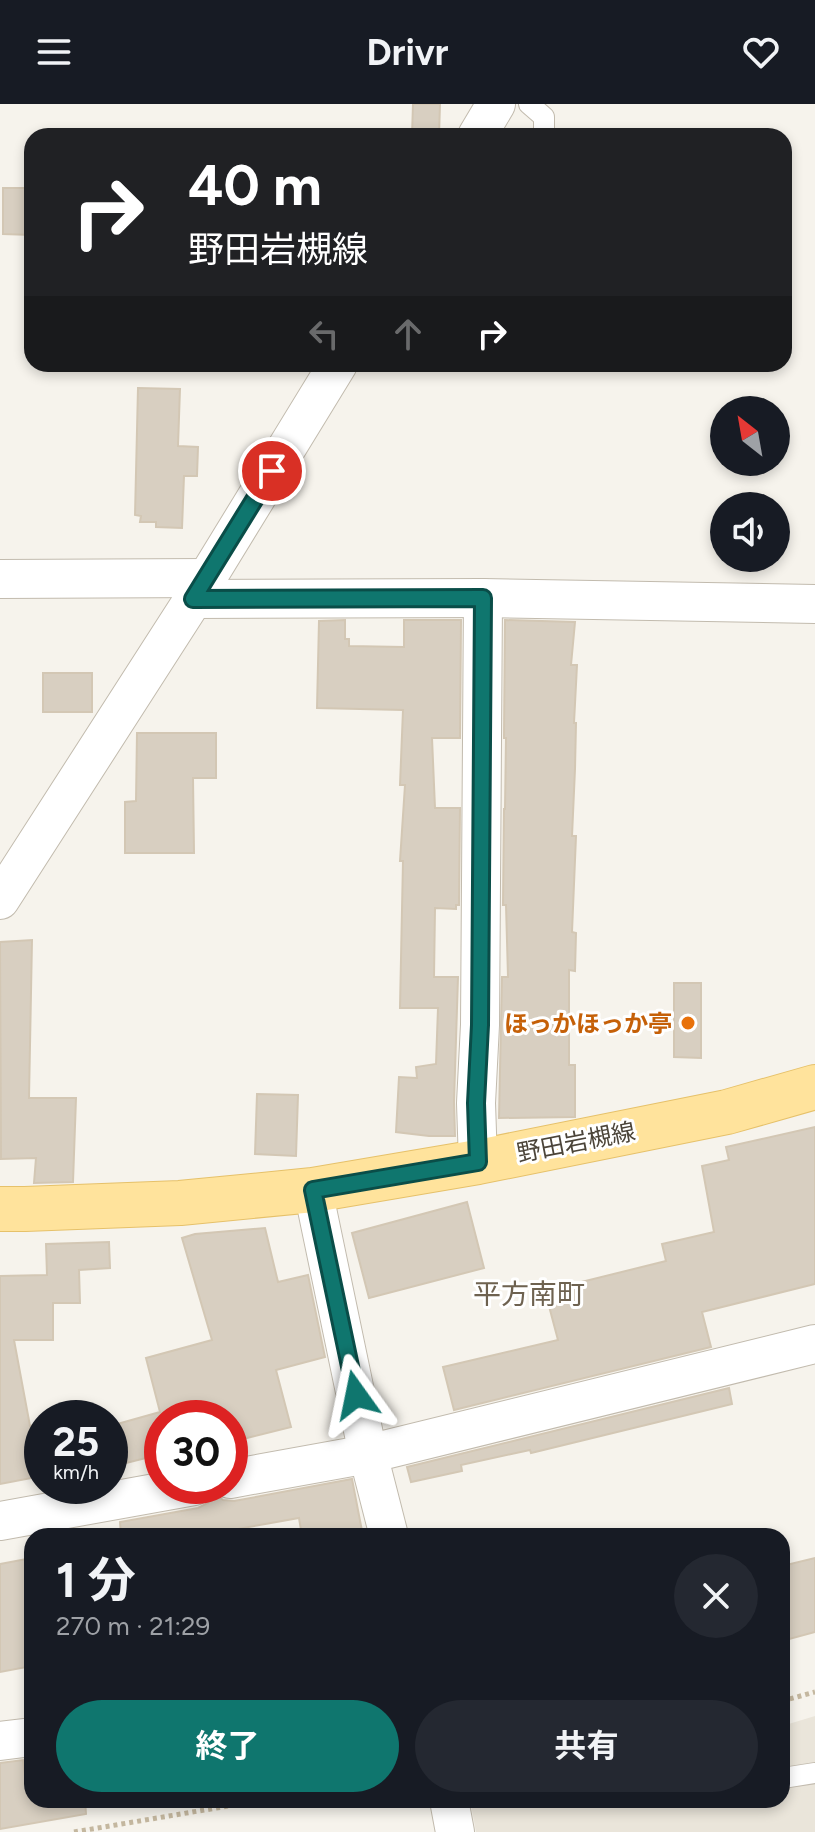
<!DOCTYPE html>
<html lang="ja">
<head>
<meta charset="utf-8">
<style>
	:root { --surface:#171b24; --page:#242831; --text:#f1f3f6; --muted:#9ea1a6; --accent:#0f766e }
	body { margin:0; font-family:Figtree,"Noto Sans JP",sans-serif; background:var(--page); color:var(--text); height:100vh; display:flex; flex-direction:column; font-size:30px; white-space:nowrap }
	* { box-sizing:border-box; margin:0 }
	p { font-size:26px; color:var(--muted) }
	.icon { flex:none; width:44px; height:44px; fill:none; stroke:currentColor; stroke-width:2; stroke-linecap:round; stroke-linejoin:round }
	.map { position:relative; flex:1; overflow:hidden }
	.drawer { position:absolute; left:24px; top:1424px; width:766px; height:280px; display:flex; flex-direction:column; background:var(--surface); border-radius:24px; box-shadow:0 4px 12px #0003 }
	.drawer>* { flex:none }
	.hud { position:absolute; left:24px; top:24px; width:768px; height:244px; border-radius:24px; box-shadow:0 4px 12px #0003; background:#202124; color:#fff; overflow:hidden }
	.needle { width:52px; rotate:329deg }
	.tools { position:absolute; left:710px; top:292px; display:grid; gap:16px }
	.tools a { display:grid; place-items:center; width:80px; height:80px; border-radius:50%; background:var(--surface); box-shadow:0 4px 12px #0003; font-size:40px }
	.speed { position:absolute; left:24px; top:1296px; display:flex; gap:16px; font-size:40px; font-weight:700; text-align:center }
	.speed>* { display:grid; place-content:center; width:104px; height:104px; border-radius:50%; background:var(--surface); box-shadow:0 4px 12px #0003; line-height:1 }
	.speed small { font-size:20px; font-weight:400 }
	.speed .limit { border:12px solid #d22; background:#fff; color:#111 }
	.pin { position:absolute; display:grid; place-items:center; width:68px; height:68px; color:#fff; margin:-34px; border:4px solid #fff; border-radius:50%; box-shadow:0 2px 8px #0007 }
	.me { position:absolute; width:88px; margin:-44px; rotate:348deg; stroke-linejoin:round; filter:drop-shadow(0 0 6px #0008) }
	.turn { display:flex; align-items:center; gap:28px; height:168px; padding:0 32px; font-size:36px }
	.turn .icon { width:104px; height:104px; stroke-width:2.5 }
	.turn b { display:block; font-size:56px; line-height:68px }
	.lanes { display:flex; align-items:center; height:76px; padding:0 32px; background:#0003; justify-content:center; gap:40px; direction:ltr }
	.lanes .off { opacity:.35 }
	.round { display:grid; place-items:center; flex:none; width:84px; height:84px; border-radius:42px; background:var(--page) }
	.headline { display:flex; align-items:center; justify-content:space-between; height:136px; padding:0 32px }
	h1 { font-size:48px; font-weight:700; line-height:60px }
	.button { display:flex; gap:16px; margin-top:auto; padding:16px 32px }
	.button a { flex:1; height:92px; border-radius:48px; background:var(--accent); color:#fff; font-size:32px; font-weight:700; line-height:92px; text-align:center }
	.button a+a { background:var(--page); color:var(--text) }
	header { display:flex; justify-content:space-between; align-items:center; height:104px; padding:0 32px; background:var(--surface); font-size:36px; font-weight:700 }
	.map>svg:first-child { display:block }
</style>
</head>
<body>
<header><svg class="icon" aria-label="menu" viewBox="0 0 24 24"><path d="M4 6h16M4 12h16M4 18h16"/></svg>Drivr<svg class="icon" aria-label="heart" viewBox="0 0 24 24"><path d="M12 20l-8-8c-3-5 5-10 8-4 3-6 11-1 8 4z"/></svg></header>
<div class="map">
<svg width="815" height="1728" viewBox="0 0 815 1728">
	<rect width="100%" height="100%" fill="#f6f3ec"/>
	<path fill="#eae5da" d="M 815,1612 L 815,1728 L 476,1728 L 470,1696 L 782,1696 L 782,1622 Z"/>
	<g fill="#d8cfc1" stroke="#d3c7b4" stroke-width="2">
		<path d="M 413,0 L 440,0 L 439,32 L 412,32 Z"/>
		<path d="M 3,84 L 32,84 L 32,131 L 3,130 Z"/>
		<path d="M 138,284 L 180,285 L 178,342 L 198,343 L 197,372 L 184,372 L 182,424 L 156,423 L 156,418 L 140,418 L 141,412 L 135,411 Z"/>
		<path d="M 345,516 L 345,535 L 349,535 L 349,542 L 404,543 L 404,516 L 461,516 L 460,634 L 432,634 L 435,704 L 460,704 L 459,801 L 456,801 L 456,805 L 435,804 L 434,873 L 458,873 L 454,998 L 455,1032 L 429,1032 L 396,1028 L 399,973 L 417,974 L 416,963 L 436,960 L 438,904 L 400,904 L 403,757 L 400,757 L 405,681 L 400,681 L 403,606 L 317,604 L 319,517 Z"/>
		<path d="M 505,516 L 575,518 L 571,561 L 577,561 L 574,619 L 576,619 L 575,665 L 572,732 L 576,732 L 572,828 L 576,829 L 575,867 L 569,866 L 569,961 L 575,961 L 575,1013 L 499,1014 L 502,873 L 508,873 L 506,801 L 503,801 L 504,705 L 505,705 L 506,634 L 504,634 Z"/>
		<rect x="43" y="569" width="49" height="39"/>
		<path d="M 137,629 L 216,629 L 216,674 L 193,674 L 194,749 L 125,749 L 125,698 L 136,697 Z"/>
		<path d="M 32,836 L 29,994 L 76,994 L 73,1078 L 34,1079 L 36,1054 L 1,1055 L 0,838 Z"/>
		<path d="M 674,879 L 701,879 L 701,954 L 674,953 Z"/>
		<path d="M 257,990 L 298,991 L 296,1052 L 255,1050 Z"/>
		<path d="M 815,1023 L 815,1180 L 702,1208 L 711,1243 L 454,1306 L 443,1263 L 558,1236 L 545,1187 L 666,1157 L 662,1140 L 714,1128 L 702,1062 L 729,1056 L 726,1043 Z"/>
		<path d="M 467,1098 L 484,1164 L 369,1194 L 352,1129 Z"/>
		<path d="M 265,1124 L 278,1178 L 308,1171 L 325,1253 L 276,1266 L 291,1323 L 239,1336 L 233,1314 L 162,1314 L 162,1350 L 114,1362 L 110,1346 L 110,1322 L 160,1308 L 146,1254 L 212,1236 L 182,1134 L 195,1130 Z"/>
		<path d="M 109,1138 L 110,1164 L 79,1166 L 80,1199 L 53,1199 L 53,1236 L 14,1236 L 30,1322 L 34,1321 L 42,1372 L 0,1380 L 0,1172 L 47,1171 L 46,1140 Z"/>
		<path d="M 729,1284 L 732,1300 L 531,1349 L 530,1346 L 461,1361 L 462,1367 L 411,1378 L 407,1363 Z"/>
		<path d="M 352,1375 L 363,1432 L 302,1432 L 299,1414 L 215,1429 L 215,1432 L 121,1432 L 120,1418 L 198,1404 L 208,1399 L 212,1394 L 219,1393 L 223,1396 L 234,1397 Z"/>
		<path d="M 32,1454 L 32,1562 L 0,1568 L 0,1460 Z"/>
		<path d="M 815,1454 L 815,1528 L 782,1537 L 782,1462 Z"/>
		<path d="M 23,1656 L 25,1672 L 32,1671 L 32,1696 L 85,1696 L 86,1710 L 0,1725 L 0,1659 Z"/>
	</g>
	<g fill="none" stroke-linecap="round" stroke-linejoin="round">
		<defs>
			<g id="service">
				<path d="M 529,0 L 544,13 L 544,32"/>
				<path d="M 783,1674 L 815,1669"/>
			</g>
			<g id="minor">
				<path d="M 477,32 L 496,0"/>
				<path d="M 0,475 L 207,474"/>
				<path d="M 193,495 L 483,494 L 815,500"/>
				<path d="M 0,796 L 207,474 L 338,260"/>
				<path d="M 478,1058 L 476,999 L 480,921 L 483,494"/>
				<path d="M 313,1086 L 368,1350 L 389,1432"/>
				<path d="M 230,1375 L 368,1350 L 815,1240"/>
				<path d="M 0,1417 L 194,1382"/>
				<path d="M 0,1637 L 32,1633"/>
				<path d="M 449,1696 L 455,1728"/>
			</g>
			<path id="primary" d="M 0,1105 L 25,1105 L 180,1099 L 313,1086 L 478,1058 L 727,1008 L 815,983"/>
		</defs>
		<use href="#service" stroke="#c2bbae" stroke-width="22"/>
		<use href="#minor" stroke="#c2bbae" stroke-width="40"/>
		<use href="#primary" stroke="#e6c16a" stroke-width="46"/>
		<g stroke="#c4b79f" stroke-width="5" stroke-dasharray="4 4" stroke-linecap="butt">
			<path d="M 782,1597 L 815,1588"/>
			<path d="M 74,1728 L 264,1696"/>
		</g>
		<use href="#service" stroke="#fff" stroke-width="20"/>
		<use href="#minor" stroke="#fff" stroke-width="38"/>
		<use href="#primary" stroke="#ffe39c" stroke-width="44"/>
	</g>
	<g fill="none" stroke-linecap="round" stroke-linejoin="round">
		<defs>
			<path id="route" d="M 272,367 L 193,495 L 483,494 L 480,921 L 476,999 L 478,1058 L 313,1086 L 356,1291"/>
		</defs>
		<use href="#route" stroke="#0a4d48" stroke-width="20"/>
		<use href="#route" stroke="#0f766e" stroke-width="14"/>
	</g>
	<circle fill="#e8710a" stroke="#fff" stroke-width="3" cx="688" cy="919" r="8"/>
	<g text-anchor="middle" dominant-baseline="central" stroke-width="6" stroke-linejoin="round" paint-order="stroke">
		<g font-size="24" font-weight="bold" fill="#c56008" stroke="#fff" text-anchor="end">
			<text x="672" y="919">ほっかほっか亭</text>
		</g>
		<g font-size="24" fill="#4b4439" stroke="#fff">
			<text transform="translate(576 1038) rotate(-11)">野田岩槻線</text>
		</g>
		<g font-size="28" fill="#6e6250" stroke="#fff">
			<text x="529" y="1190">平方南町</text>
		</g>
	</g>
</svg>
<div class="tools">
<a><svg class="needle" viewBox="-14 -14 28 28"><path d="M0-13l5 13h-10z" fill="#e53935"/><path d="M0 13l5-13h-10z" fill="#9ea1a6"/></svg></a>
<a><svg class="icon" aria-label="sound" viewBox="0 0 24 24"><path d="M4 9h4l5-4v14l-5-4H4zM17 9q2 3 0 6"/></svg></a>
</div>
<div class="speed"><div>25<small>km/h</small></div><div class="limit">30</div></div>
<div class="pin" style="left:272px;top:367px;background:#d93025"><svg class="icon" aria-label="arrive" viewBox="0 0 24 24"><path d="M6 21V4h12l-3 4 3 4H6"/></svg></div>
<svg class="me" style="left:356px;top:1291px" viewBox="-20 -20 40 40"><path d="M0-17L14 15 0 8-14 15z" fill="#0f766e" stroke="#fff" stroke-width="4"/></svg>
<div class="hud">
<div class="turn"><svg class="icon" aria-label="right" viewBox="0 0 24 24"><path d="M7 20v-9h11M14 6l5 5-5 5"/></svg><div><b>40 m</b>野田岩槻線</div></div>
<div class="lanes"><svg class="icon off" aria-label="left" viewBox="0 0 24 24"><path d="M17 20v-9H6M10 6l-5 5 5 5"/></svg><svg class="icon off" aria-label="ahead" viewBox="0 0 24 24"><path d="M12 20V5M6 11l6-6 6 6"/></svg><svg class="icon" aria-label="right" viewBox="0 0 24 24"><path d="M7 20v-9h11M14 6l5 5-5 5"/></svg></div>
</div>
<section class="drawer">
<div class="headline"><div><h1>1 分</h1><p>270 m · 21:29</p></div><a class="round"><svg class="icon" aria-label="close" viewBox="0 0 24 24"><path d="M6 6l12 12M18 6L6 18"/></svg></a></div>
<div class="button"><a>終了</a><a>共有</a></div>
</section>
</div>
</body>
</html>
